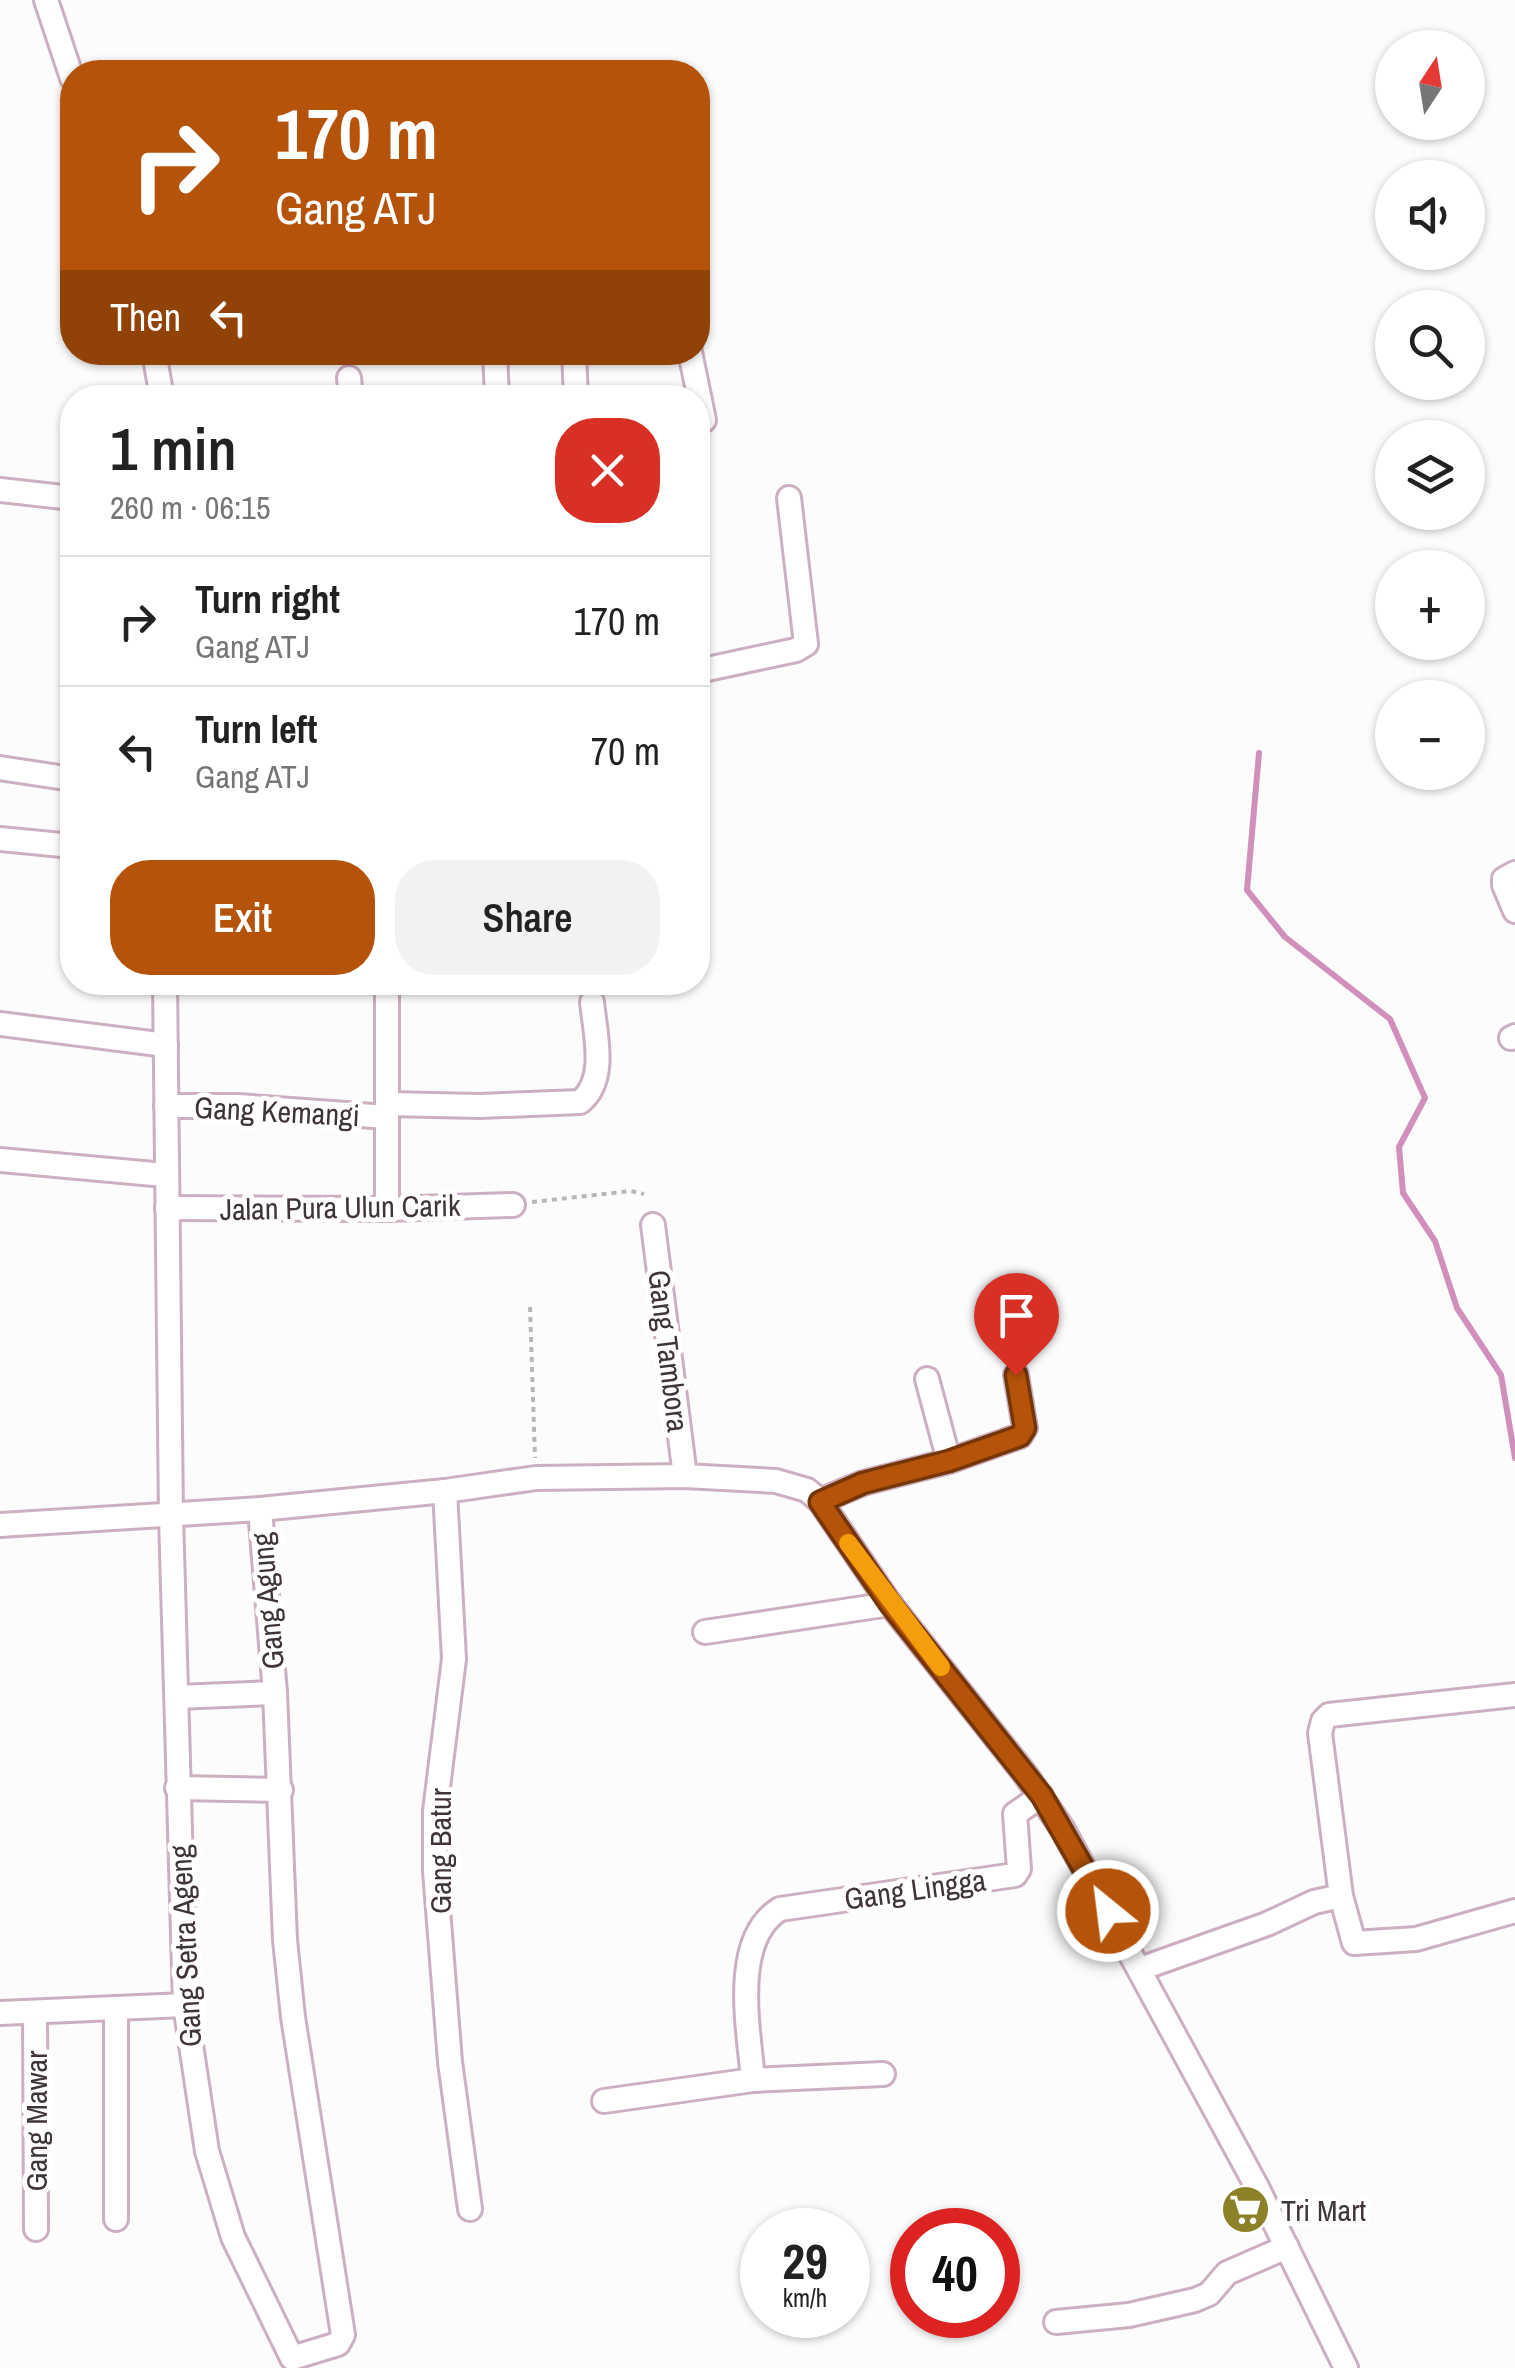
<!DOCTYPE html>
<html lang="en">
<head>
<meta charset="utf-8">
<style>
	:root { --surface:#fff; --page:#f2f2f2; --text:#222; --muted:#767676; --line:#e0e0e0; --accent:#b45309 }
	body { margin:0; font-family:"Archivo Narrow",sans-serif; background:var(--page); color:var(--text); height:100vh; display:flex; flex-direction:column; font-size:38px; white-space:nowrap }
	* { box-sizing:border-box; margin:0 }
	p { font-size:32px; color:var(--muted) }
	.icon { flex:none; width:55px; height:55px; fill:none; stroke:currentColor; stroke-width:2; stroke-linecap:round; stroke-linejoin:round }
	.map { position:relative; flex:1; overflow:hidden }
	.drawer { position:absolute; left:60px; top:385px; width:650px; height:610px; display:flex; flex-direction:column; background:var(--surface); border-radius:40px; box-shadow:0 2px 8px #0004 }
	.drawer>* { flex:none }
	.top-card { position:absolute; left:60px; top:60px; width:650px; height:305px; border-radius:40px; box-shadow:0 2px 8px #0004; background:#b45309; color:#fff; overflow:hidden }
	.needle { width:65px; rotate:12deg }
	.buttons { position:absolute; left:1375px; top:30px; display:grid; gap:20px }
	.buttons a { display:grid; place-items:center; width:110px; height:110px; border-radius:50%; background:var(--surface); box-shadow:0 2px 8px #0004; font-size:50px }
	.speed { position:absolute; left:740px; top:2208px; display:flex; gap:20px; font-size:50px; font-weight:700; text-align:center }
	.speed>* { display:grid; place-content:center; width:130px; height:130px; border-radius:50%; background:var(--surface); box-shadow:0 2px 8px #0004; line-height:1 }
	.speed small { font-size:25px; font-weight:400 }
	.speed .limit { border:15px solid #d22; background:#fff; color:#111 }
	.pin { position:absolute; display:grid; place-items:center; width:85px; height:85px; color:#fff; margin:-102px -42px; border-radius:50% 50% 50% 0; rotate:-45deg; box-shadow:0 0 10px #0007 }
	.pin .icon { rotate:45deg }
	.me { position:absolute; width:110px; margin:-55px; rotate:331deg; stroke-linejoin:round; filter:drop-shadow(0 0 8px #0008) }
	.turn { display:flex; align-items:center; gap:35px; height:210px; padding:0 50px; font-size:45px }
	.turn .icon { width:130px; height:130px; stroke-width:2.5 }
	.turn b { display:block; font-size:70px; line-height:85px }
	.then { display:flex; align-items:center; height:95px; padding:0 50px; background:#0003; gap:20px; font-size:38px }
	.round { display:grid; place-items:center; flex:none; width:105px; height:105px; border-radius:40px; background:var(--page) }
	.headline { display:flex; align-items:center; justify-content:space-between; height:170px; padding:0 50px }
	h1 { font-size:60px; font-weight:600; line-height:75px }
	.cta { display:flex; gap:20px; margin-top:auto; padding:20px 50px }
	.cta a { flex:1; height:115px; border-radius:40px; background:var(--accent); color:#fff; font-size:40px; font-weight:600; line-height:115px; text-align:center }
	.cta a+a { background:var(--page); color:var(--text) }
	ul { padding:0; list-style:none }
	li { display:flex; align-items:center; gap:30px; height:130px; padding:0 50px; border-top:2px solid var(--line) }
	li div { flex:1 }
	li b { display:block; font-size:38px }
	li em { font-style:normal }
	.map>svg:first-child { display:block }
</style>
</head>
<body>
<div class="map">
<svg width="1515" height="2368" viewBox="0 0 1515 2368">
	<rect width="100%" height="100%" fill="#fcfcfc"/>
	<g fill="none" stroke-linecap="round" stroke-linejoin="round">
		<path stroke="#d18fbb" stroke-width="6" d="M 1259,753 L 1247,890 L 1285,937 L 1390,1019 L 1425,1098 L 1399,1147 L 1403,1193 L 1435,1241 L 1457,1308 L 1501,1375 L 1515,1458"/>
		<defs>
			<g id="minor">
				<path d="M 46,0 L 72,78"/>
				<path d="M 154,352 L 162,398"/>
				<path d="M 495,352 L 497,398"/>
				<path d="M 574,352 L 576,398"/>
				<path d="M 690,352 L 704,420"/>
				<path d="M 349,378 L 351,398"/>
				<path d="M 0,490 L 72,498"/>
				<path d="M 698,671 L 796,650 L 806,644 L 789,498"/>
				<path d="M 0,768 L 72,779"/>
				<path d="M 0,839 L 72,846"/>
				<path d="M 1515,873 L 1504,879 L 1504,885 L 1515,911"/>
				<path d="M 165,982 L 171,1516 L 185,2005 L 207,2151 L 233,2237 L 292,2358 L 338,2344 L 343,2335 L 293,2017 L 285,1940 L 275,1693 L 260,1509"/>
				<path d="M 0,1024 L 166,1045"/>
				<path d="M 1511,1038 L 1515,1036"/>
				<path d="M 387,1104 L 480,1106 L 580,1102 C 608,1080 595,1033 592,1002"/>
				<path d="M 166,1106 L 238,1106 L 387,1117"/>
				<path d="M 0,1160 L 165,1175"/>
				<path d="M 167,1208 L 387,1209 L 513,1205"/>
				<path d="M 387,1209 L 387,982"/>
				<path d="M 653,1225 L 685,1476"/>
				<path d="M 927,1379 L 949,1461"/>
				<path d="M 445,1491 L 454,1659 L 435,1811 L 435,1871 L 450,2062 L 470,2209"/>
				<path d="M 820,1501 L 863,1483 L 949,1461 L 1020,1436 L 1025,1428 L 1016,1375"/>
				<path d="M 0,1525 L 260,1509 L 445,1491 L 536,1478 L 685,1476 L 776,1481 L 807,1490 L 820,1501 L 890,1604 L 1025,1774 L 1062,1828 L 1257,2187 L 1346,2368"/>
				<path d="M 705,1632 L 890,1604"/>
				<path d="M 1515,1695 L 1329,1715 L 1323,1721 L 1320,1733 L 1341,1896 L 1354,1943 L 1416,1939 L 1515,1911"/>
				<path d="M 177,1697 L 275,1693"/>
				<path d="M 177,1788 L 281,1790"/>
				<path d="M 1140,1969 L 1267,1924 L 1314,1902 L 1341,1896"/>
				<path d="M 116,2008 L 116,2219"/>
				<path d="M 0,2013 L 185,2005"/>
				<path d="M 35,2013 L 36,2229"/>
				<path d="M 753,2080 C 749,2030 730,1940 780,1909 L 1015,1875 L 1019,1869 L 1015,1814 L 1041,1796"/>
				<path d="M 604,2101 L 753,2080 L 883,2074"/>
				<path d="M 1056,2322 L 1129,2315 L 1195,2300 L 1209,2294 L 1227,2273 L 1287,2247"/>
			</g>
		</defs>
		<use href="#minor" stroke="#cdafc2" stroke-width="28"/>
		<g stroke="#bab6b8" stroke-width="4" stroke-dasharray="5 5" stroke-linecap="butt">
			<path d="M 532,1202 L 631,1191 L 644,1194"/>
			<path d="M 530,1307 L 535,1458"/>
		</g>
		<use href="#minor" stroke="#fff" stroke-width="22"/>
	</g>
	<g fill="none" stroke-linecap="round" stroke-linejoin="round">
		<defs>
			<path id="route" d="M 1016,1375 L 1025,1428 L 1020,1436 L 949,1461 L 863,1483 L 820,1502 L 890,1604 L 1042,1796 L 1108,1911"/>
		</defs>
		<use href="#route" stroke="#753606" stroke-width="25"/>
		<use href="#route" stroke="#b45309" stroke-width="18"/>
		<path stroke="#f59e0b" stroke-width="18" d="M 848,1543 L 941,1667"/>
	</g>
	<defs>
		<symbol id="supermarket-disc" viewBox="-11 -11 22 22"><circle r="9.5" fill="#8c8128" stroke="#fff"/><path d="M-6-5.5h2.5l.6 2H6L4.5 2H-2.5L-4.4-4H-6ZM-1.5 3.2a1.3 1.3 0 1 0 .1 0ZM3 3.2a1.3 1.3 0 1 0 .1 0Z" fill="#fff"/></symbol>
	</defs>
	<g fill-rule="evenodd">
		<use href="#supermarket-disc" x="1218" y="2182" width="55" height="55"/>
	</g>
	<g text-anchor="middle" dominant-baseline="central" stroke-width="10" stroke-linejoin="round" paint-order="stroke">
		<g font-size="30" fill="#40343b" stroke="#fff">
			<text transform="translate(277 1111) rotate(3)">Gang Kemangi</text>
			<text transform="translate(340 1207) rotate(-1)">Jalan Pura Ulun Carik</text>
			<text transform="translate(669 1351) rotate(83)">Gang Tambora</text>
			<text transform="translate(267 1601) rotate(-95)">Gang Agung</text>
			<text transform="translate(440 1851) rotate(-90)">Gang Batur</text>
			<text transform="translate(915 1889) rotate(-8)">Gang Lingga</text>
			<text transform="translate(185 1946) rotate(-93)">Gang Setra Ageng</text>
			<text transform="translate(36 2121) rotate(-90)">Gang Mawar</text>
		</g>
		<g font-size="30" fill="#40343b" stroke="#fff" text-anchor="start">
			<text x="1281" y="2210">Tri Mart</text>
		</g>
	</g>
</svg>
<div class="buttons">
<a><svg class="needle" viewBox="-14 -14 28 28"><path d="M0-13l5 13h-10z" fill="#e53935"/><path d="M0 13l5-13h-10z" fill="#767676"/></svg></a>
<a><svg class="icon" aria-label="sound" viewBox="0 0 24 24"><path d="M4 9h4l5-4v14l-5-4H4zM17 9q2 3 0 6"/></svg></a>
<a><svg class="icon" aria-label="search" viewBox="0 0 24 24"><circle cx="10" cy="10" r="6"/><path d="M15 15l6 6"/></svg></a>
<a><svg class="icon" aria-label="layers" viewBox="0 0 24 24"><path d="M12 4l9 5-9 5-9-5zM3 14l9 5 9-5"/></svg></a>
<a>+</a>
<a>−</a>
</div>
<div class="speed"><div>29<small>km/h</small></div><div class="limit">40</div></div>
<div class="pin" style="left:1016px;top:1375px;background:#d93025"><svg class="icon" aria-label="arrive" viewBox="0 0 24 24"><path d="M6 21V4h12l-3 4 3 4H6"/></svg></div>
<svg class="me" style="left:1108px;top:1911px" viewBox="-20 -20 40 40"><circle r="17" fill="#b45309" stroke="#fff" stroke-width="3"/><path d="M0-11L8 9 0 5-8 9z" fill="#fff"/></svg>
<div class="top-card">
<div class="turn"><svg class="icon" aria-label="right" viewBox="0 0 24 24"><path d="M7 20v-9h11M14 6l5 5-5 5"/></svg><div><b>170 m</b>Gang ATJ</div></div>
<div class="then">Then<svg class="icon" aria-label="left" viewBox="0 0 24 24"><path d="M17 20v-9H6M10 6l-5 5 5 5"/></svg></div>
</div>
<section class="drawer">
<div class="headline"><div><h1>1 min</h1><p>260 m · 06:15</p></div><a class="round" style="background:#d93025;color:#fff"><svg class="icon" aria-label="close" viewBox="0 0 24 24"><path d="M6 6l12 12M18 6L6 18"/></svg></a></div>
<ul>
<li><svg class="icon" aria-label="right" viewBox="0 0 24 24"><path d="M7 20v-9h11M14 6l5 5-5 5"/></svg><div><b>Turn right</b><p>Gang ATJ</p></div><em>170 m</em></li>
<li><svg class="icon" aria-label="left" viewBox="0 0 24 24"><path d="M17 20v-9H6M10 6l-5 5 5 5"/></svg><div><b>Turn left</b><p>Gang ATJ</p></div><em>70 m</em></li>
</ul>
<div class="cta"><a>Exit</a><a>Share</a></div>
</section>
</div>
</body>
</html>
